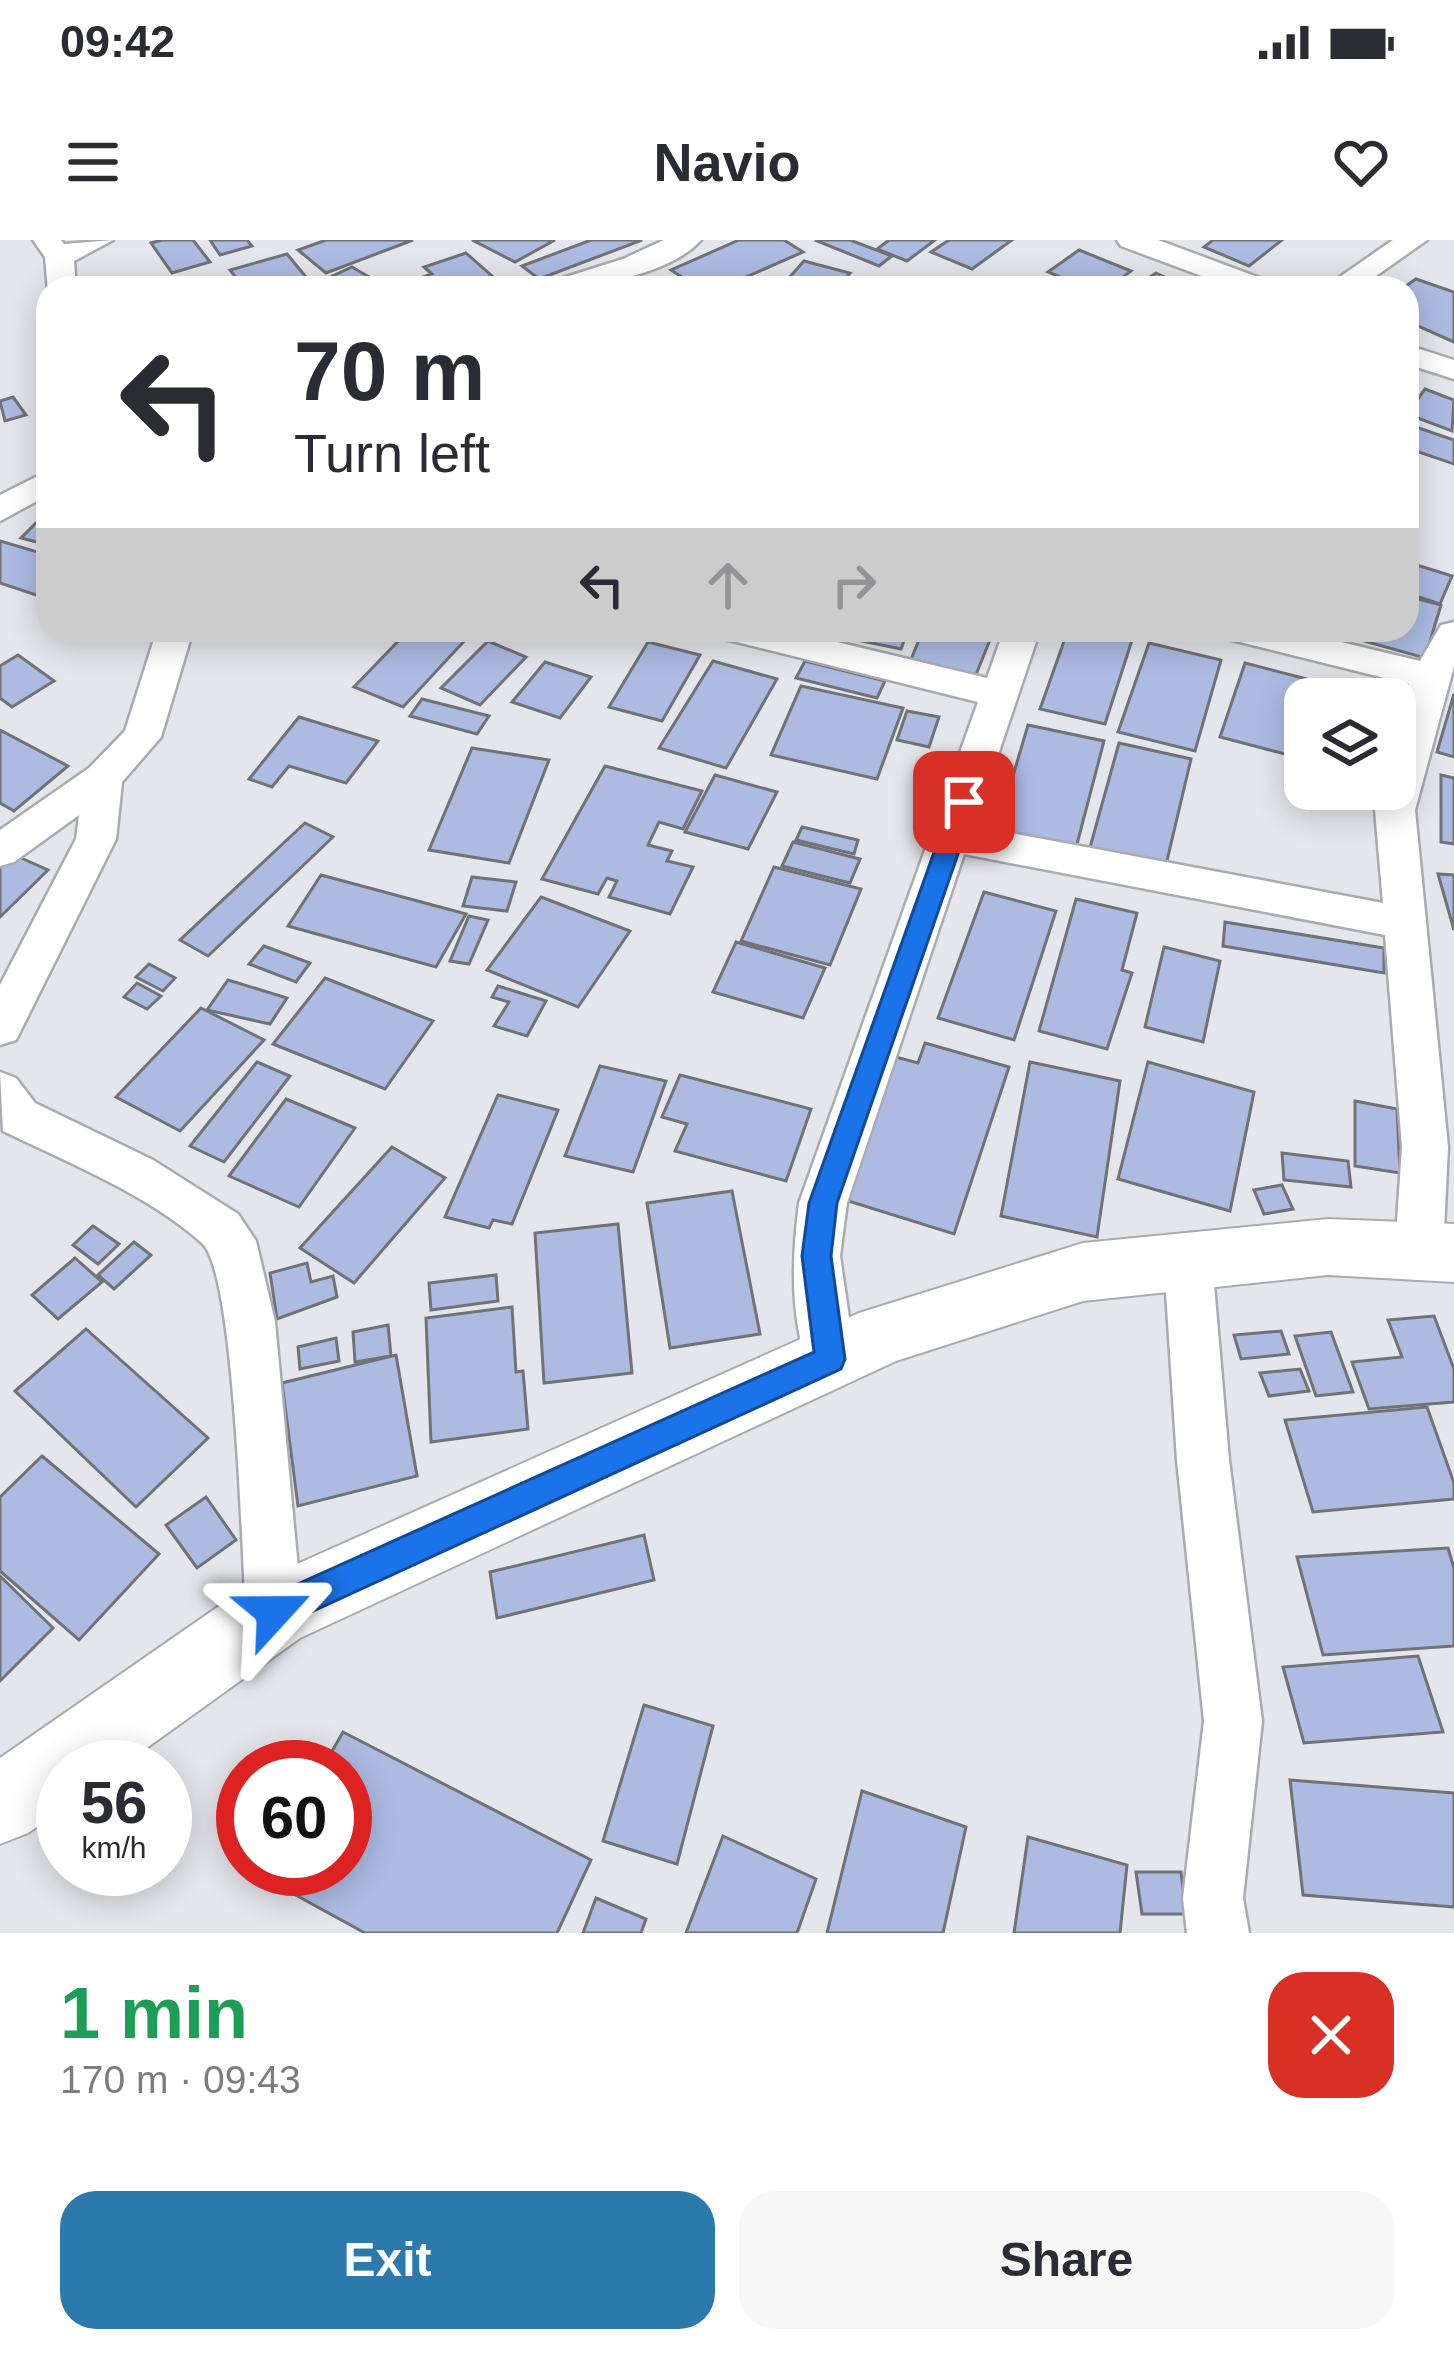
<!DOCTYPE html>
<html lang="en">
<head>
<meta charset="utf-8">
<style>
	:root { --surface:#fff; --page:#f7f7f7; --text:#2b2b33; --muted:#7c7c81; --accent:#2c7aac }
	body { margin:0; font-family:Helvetica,sans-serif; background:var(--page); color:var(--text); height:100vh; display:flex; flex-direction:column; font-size:45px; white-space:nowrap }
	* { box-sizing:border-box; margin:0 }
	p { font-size:39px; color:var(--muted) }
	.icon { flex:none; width:66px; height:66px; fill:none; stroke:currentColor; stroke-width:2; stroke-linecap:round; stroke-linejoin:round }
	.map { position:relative; height:1693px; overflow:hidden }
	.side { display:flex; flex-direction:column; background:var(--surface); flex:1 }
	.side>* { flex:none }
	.top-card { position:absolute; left:36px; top:36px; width:1383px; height:366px; border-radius:36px; box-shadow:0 6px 30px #0003; background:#fff; color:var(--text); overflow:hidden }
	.controls { position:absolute; left:1284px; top:438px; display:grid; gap:24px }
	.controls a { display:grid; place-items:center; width:132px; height:132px; border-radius:24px; background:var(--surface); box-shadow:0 6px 30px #0003; font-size:60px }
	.speed { position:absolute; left:36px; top:1500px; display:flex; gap:24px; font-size:60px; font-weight:700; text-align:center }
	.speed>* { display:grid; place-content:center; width:156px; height:156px; border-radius:50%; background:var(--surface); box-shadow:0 6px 30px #0003; line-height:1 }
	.speed small { font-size:30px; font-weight:400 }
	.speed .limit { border:18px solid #d22; background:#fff; color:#111 }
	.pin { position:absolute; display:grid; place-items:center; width:102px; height:102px; color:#fff; margin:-51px; border-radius:24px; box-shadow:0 6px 18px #0006 }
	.me { position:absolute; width:132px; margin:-66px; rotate:66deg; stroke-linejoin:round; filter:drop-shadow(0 0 9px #0008) }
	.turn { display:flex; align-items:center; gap:42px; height:252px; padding:0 60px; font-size:54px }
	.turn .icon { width:156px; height:156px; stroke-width:2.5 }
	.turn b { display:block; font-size:84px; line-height:102px }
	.lanes { display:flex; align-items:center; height:114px; padding:0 60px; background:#0003; justify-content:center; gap:60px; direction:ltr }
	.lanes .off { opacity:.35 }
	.round { display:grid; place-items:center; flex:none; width:126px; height:126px; border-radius:36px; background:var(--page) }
	.summary { display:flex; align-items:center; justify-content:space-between; height:204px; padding:0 60px }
	h1 { font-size:72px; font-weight:700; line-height:90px; color:#1e9e55 }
	.action { display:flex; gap:24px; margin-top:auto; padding:24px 60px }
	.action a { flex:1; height:138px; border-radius:36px; background:var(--accent); color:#fff; font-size:48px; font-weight:700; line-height:138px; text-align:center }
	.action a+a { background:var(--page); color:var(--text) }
	.status { display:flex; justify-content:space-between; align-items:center; height:84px; padding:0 60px; background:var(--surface); direction:ltr }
	.status svg { height:33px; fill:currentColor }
	header { display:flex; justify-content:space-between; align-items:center; height:156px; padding:0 60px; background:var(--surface); font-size:54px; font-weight:700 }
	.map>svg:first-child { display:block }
</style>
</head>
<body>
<div class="status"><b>09:42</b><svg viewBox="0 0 49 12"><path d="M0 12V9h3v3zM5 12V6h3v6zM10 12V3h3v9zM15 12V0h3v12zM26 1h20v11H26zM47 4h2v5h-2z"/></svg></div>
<header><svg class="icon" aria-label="menu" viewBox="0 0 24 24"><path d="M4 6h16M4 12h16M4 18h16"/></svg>Navio<svg class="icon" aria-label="heart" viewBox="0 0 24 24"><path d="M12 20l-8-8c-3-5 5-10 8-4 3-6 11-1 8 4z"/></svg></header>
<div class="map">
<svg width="1454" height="1693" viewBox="0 0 1454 1693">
	<rect width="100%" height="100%" fill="#e4e6eb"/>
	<g fill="#adbbe3" stroke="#707276" stroke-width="3">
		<path d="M 162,0 L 193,0 L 210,22 L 172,33 L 151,3 Z"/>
		<path d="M 210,0 L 247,0 L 252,6 L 220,15 Z"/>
		<path d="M 326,0 L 413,0 L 326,33 L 298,10 Z"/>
		<path d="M 472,0 L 555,0 L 515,22 Z"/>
		<path d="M 591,0 L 642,0 L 539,39 L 522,26 Z"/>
		<path d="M 739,0 L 784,0 L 803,12 L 721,48 L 699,48 L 671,30 Z"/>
		<path d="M 815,0 L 850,0 L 892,16 L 879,26 Z"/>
		<path d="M 889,0 L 935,0 L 907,21 L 877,9 Z"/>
		<path d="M 949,0 L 1012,0 L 972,29 L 931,12 Z"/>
		<path d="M 1213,0 L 1282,0 L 1249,26 L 1204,7 Z"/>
		<path d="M 1079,10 L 1131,31 L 1108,48 L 1086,48 L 1048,32 Z"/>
		<path d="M 466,13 L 492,36 L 459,48 L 391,48 L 432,34 L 424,27 Z"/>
		<path d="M 287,14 L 315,48 L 244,48 L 230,30 Z"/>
		<path d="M 804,21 L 850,33 L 838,48 L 780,48 Z"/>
		<path d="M 352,27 L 369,37 L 345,48 L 330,48 L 320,42 Z"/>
		<path d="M 1156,33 L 1189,48 L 1134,48 Z"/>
		<path d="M 1416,39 L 1454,52 L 1454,102 L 1407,81 L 1407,48 L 1403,48 Z"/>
		<path d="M 1425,149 L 1454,160 L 1452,191 L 1407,174 Z"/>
		<path d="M 13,157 L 26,175 L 5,181 L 0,161 Z"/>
		<path d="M 1407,184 L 1454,200 L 1454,224 L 1407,208 Z"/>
		<path d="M 48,271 L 48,305 L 21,298 Z"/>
		<path d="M 0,301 L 48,315 L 48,359 L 0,343 Z"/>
		<path d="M 1407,322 L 1452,336 L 1440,364 L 1407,353 Z"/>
		<path d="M 1407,356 L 1441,365 L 1425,418 L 1346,396 L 1348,390 L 1407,390 Z"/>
		<path d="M 409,390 L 449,390 L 468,397 L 403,467 L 354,447 Z"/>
		<path d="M 840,390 L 908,390 L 901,409 L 838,396 Z"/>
		<path d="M 923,390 L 994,390 L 975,437 L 910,422 Z"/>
		<path d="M 1068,390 L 1133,397 L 1105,484 L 1040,469 Z"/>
		<path d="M 488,401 L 526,417 L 480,465 L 441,448 Z"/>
		<path d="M 648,402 L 700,415 L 662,481 L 609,467 Z"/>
		<path d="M 1149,403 L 1221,420 L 1195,511 L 1118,492 Z"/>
		<path d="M 18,415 L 54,441 L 12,467 L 0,458 L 0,426 Z"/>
		<path d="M 713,421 L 777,439 L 726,528 L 659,508 Z"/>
		<path d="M 805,421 L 885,441 L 877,458 L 796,438 Z"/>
		<path d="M 545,422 L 591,437 L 560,478 L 512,462 Z"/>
		<path d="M 1245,423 L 1307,439 L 1285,514 L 1220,497 Z"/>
		<path d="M 801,446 L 903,468 L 877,539 L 771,515 Z"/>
		<path d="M 1454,454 L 1454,517 L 1437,512 Z"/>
		<path d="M 422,459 L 489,476 L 477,494 L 410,476 Z"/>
		<path d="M 907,471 L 939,477 L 929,507 L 897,500 Z"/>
		<path d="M 299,477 L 378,501 L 346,543 L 289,526 L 272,547 L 249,539 Z"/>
		<path d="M 1028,485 L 1104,501 L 1076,608 L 997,590 Z"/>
		<path d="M 0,490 L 68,526 L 14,571 L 0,563 Z"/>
		<path d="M 1119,503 L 1191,519 L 1165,629 L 1089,611 Z"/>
		<path d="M 472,508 L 549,520 L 509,623 L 429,610 Z"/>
		<path d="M 605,526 L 702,551 L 683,589 L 659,582 L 648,605 L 672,611 L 667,621 L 693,627 L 670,674 L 609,657 L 617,641 L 607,638 L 598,654 L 542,639 Z"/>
		<path d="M 715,535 L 777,552 L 748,609 L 685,592 Z"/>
		<path d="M 1441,535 L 1454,538 L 1454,604 L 1441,602 Z"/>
		<path d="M 305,583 L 333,597 L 208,716 L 180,700 Z"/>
		<path d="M 802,587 L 858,600 L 854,614 L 796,600 Z"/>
		<path d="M 793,602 L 860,619 L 850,643 L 782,626 Z"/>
		<path d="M 12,614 L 48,630 L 0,677 L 0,625 Z"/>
		<path d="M 774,627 L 861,649 L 830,725 L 741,701 Z"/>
		<path d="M 1438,634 L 1454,635 L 1454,690 Z"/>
		<path d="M 321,635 L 466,674 L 436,727 L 288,686 Z"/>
		<path d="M 472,637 L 516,642 L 507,671 L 463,666 Z"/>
		<path d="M 984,652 L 1056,671 L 1014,800 L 938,778 Z"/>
		<path d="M 541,657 L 630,691 L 578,767 L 487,730 Z"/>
		<path d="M 1076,659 L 1137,673 L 1122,730 L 1132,733 L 1107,809 L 1039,791 Z"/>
		<path d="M 469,676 L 488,680 L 469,724 L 450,721 Z"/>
		<path d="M 1225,682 L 1384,708 L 1384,733 L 1223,706 Z"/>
		<path d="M 736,702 L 825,728 L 803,778 L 713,752 Z"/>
		<path d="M 264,706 L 310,723 L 296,742 L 249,724 Z"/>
		<path d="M 1164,707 L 1220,721 L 1203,802 L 1145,787 Z"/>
		<path d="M 149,724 L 175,738 L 163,751 L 136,737 Z"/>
		<path d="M 325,738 L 433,781 L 385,849 L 273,804 Z"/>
		<path d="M 228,740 L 287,758 L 270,784 L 207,770 Z"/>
		<path d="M 137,743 L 161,756 L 147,769 L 124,757 Z"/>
		<path d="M 498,746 L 546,761 L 527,796 L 494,786 L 509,762 L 492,757 Z"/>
		<path d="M 201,768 L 264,800 L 180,891 L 116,857 Z"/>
		<path d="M 925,803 L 1009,827 L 954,994 L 842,959 L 896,817 L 918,823 Z"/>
		<path d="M 257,822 L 290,836 L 224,922 L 190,906 Z"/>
		<path d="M 1030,822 L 1120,841 L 1097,997 L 1001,976 Z"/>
		<path d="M 1148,822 L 1254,852 L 1230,971 L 1118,939 Z"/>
		<path d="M 600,826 L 666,841 L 633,932 L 565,916 Z"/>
		<path d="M 680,835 L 811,869 L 786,941 L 675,911 L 687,884 L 662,877 Z"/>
		<path d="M 498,855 L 558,870 L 512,984 L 493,980 L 489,988 L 445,977 Z"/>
		<path d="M 286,859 L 355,888 L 299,967 L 229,936 Z"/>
		<path d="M 1355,861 L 1397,869 L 1400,933 L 1355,926 Z"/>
		<path d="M 392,907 L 445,938 L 354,1043 L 300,1008 Z"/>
		<path d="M 1282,913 L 1348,921 L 1351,947 L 1284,940 Z"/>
		<path d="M 1282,945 L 1293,969 L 1264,974 L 1254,950 Z"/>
		<path d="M 732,951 L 760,1094 L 670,1108 L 647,963 Z"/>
		<path d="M 618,984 L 632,1133 L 544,1143 L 535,993 Z"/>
		<path d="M 93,986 L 119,1004 L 98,1024 L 73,1005 Z"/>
		<path d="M 134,1002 L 151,1015 L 114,1049 L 98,1035 Z"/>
		<path d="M 75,1018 L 102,1042 L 58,1079 L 32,1055 Z"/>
		<path d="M 307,1023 L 311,1042 L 333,1036 L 337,1057 L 277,1079 L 270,1033 Z"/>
		<path d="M 496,1035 L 498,1061 L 431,1070 L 429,1043 Z"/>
		<path d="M 512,1067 L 516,1132 L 523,1131 L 528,1189 L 431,1202 L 426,1078 Z"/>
		<path d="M 1434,1076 L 1454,1129 L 1454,1162 L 1369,1169 L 1352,1122 L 1402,1117 L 1388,1080 Z"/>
		<path d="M 388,1085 L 391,1116 L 355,1122 L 353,1092 Z"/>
		<path d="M 86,1089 L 208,1198 L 136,1267 L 15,1151 Z"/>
		<path d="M 1281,1091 L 1289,1114 L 1241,1119 L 1234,1095 Z"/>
		<path d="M 1331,1092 L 1353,1152 L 1316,1156 L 1295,1096 Z"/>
		<path d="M 336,1098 L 339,1121 L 300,1129 L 298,1107 Z"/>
		<path d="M 396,1115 L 417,1236 L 298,1266 L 282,1143 Z"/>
		<path d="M 1300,1129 L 1309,1151 L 1269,1156 L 1260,1133 Z"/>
		<path d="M 1427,1167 L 1454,1243 L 1454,1259 L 1313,1272 L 1285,1180 Z"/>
		<path d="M 42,1216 L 159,1314 L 79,1400 L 0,1331 L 0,1257 Z"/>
		<path d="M 206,1257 L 236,1300 L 197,1328 L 166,1285 Z"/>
		<path d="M 644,1295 L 654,1340 L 497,1378 L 490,1332 Z"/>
		<path d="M 1448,1308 L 1454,1328 L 1454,1406 L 1323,1415 L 1297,1317 Z"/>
		<path d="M 0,1336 L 53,1388 L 0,1441 Z"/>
		<path d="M 1418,1416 L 1443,1492 L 1304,1503 L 1283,1427 Z"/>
		<path d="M 644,1465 L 713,1486 L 677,1624 L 603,1601 Z"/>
		<path d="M 343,1492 L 591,1620 L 557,1693 L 365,1693 L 261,1636 L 265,1629 L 345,1629 L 345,1527 L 323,1527 Z"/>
		<path d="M 1290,1540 L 1454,1553 L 1454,1667 L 1303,1655 Z"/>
		<path d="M 862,1551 L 966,1587 L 943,1693 L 827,1693 Z"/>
		<path d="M 723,1596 L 816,1639 L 797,1693 L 686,1693 Z"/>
		<path d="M 1028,1597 L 1127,1625 L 1120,1693 L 1014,1693 Z"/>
		<path d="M 1136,1632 L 1181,1632 L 1186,1674 L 1142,1674 Z"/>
		<path d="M 596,1658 L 646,1679 L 641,1693 L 583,1693 Z"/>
	</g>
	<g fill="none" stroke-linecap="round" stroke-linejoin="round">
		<defs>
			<g id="minor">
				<path d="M 33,0 L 61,0 L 64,4 L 113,0 L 74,21 L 76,48 L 48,51 L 45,17 Z"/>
				<path d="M 664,0 L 701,0 C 670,35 590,48 545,48 L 550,42 L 623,19 Z"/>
				<path d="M 1117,0 L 1158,0 L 1271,42 L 1276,48 L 1234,48 L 1121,6 Z"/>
				<path d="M 1393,0 L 1427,0 L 1359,48 L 1324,48 Z"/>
				<path d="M 1407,105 L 1454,120 L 1454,139 L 1407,124 Z"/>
				<path d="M 48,231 L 48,255 L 0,281 L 0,255 Z"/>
				<path d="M 1454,382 L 1454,426 L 1415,570 L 1448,907 L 1443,1011 L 1436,1026 L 1419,1032 L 1402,1026 L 1395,1011 L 1402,907 L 1385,695 L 964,614 L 847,963 L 840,1016 L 855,1119 L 848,1135 L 830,1142 L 812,1135 C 789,1084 792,1017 799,963 L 978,462 L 737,402 L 724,399 L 719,390 L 787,390 L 987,438 L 1004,390 L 1040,390 L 974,586 L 1383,663 L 1375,570 L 1381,549 L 1395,549 L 1395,497 L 1409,444 L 1228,399 L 1223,390 L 1291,390 L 1420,421 L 1441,385 Z"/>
				<path d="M 157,390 L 193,390 L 161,497 L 122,542 L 116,599 L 16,800 L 0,805 L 0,745 L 76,599 L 79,575 L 14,622 L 0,626 L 0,590 L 89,528 L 125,491 Z"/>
				<path d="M 0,832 L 16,838 L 35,863 L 153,920 L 238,974 L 256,1001 L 275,1082 L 302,1372 L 294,1392 L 274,1400 L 254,1392 L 246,1372 C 242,1313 235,1032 202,1003 C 149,955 67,922 3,891 Z"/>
				<path d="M 1188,999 L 1205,1006 L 1212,1021 L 1229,1220 L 1262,1481 L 1243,1658 L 1249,1693 L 1187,1693 L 1183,1658 L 1204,1481 L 1177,1220 L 1164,1021 L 1171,1006 Z"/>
			</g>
			<path id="major" d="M 1328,979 L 1454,984 L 1454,1042 L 1328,1035 L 1083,1061 L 896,1121 L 300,1398 L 120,1527 L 63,1527 L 63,1568 L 28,1593 L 0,1604 L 0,1518 L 248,1346 L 859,1073 L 1083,1003 Z"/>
		</defs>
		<use href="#minor" stroke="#a9abb0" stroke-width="5"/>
		<use href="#major" stroke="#a9abb0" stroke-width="4"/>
		<use href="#minor" fill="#fff" fill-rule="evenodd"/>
		<use href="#major" fill="#fff" fill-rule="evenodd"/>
	</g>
	<path fill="#1a73e8" stroke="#114b97" stroke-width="3" d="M 964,553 L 976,562 L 837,963 L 831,1016 L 845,1119 L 841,1129 L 285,1384 L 274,1389 L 262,1384 L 257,1372 L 262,1360 L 814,1112 L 802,1016 L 809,963 L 952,562 Z"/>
</svg>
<div class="controls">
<a><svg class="icon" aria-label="layers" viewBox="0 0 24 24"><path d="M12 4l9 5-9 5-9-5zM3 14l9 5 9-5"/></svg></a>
</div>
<div class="speed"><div>56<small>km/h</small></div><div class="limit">60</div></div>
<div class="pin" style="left:964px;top:562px;background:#d93025"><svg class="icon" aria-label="arrive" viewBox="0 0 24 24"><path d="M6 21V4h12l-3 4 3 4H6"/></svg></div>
<svg class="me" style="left:274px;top:1372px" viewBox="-20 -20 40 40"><path d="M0-17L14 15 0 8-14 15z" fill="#1a73e8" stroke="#fff" stroke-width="4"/></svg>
<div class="top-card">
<div class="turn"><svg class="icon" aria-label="left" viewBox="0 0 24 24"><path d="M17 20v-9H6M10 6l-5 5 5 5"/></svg><div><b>70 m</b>Turn left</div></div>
<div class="lanes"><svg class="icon" aria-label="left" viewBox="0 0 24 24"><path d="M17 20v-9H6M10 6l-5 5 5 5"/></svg><svg class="icon off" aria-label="ahead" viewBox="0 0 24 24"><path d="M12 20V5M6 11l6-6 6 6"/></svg><svg class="icon off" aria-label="right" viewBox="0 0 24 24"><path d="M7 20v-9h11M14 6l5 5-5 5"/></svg></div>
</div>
</div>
<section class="side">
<div class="summary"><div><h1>1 min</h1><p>170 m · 09:43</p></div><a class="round" style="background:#d93025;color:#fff"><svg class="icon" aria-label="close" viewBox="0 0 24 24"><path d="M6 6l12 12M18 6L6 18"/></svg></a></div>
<div class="action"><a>Exit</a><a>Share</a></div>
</section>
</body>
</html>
